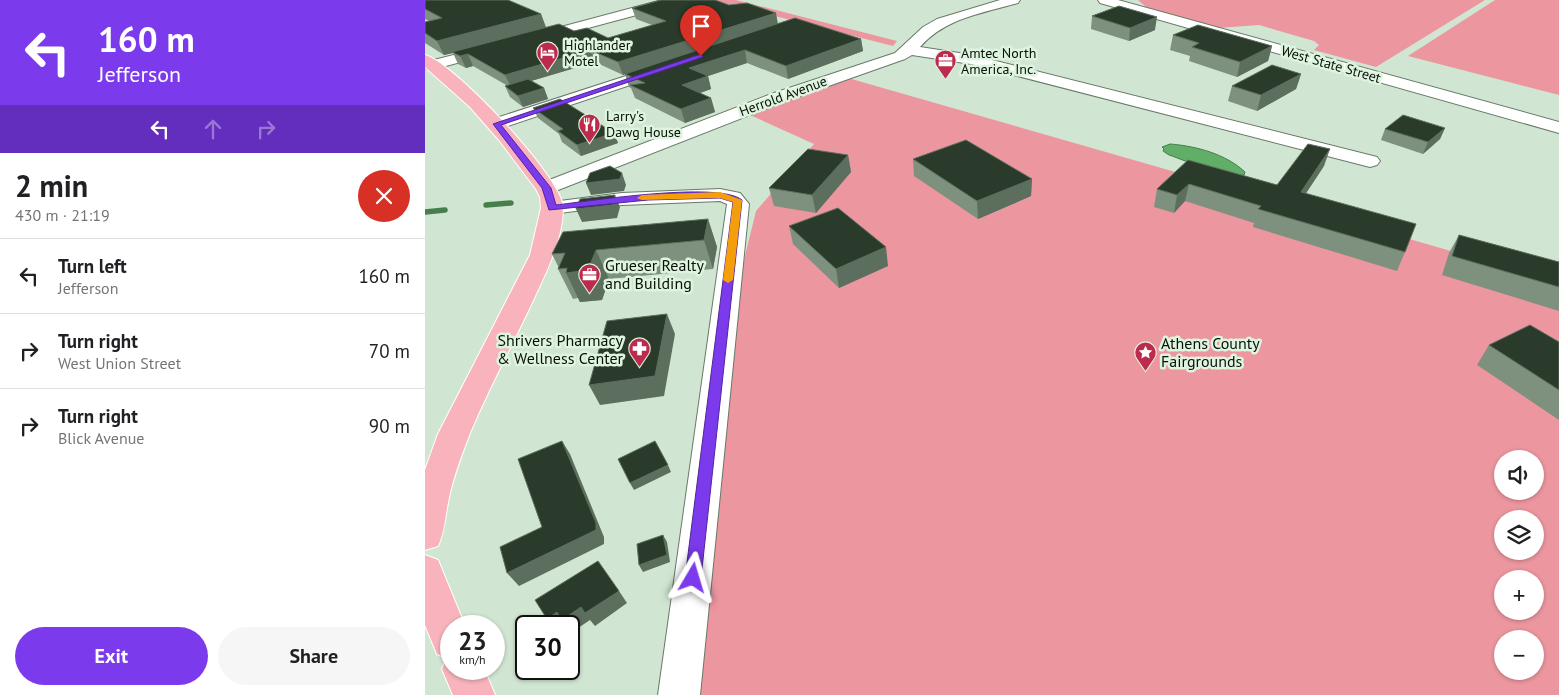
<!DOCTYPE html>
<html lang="en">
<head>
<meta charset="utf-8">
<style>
	:root { --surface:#fff; --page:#f6f6f6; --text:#202124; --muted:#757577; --line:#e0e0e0; --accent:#7c3aed }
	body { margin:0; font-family:"PT Sans",sans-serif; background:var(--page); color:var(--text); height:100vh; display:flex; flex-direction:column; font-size:19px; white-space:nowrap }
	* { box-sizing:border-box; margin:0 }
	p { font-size:16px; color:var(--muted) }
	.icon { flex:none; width:28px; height:28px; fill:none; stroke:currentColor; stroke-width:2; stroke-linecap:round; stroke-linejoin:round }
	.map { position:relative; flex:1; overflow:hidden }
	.details { display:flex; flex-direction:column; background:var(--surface); width:425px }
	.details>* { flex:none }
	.top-card { background:#7c3aed; color:#fff; overflow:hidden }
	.controls { position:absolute; left:1069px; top:450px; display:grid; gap:10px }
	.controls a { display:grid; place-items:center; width:50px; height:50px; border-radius:50%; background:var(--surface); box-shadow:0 1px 4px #0004; font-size:25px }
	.speed { position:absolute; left:15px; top:615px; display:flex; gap:10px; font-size:25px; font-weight:700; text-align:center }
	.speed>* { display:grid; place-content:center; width:65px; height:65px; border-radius:50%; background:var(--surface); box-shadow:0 1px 4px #0004; line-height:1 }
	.speed small { font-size:12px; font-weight:400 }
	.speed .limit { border:2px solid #111; border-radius:8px; background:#fff; color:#111 }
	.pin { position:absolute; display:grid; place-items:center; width:42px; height:42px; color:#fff; margin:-51px -21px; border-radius:50% 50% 50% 0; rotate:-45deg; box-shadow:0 0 5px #0007 }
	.pin .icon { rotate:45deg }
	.me { position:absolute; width:55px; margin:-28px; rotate:7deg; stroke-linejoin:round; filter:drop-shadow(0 0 4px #0008) }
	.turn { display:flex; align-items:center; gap:18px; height:105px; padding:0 15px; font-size:22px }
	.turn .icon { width:65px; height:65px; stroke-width:2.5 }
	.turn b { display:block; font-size:35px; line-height:42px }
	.lanes { display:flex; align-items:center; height:48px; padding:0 15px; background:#0003; justify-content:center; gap:25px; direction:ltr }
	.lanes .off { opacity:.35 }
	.round { display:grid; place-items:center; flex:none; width:52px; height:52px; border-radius:26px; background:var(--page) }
	.overview { display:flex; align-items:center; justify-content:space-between; height:85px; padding:0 15px }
	h1 { font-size:30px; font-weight:700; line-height:38px }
	.action { display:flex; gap:10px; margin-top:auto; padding:10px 15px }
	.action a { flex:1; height:58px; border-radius:30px; background:var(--accent); color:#fff; font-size:20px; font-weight:700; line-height:58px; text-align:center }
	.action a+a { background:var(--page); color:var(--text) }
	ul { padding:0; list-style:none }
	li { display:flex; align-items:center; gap:15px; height:75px; padding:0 15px; border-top:1px solid var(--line) }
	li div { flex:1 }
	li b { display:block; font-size:19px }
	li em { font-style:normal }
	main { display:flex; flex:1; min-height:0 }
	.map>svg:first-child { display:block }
</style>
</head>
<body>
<main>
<section class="details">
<div class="top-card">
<div class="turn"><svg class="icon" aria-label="left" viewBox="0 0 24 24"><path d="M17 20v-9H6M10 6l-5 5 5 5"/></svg><div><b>160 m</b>Jefferson</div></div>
<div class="lanes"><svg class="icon" aria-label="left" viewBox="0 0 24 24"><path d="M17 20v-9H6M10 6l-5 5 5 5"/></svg><svg class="icon off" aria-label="ahead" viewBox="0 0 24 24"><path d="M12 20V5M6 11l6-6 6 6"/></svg><svg class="icon off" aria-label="right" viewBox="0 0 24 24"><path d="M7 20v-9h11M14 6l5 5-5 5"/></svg></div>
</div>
<div class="overview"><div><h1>2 min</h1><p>430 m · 21:19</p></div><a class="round" style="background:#d93025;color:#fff"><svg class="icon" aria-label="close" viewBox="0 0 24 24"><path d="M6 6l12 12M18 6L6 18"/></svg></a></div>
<ul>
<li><svg class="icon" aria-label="left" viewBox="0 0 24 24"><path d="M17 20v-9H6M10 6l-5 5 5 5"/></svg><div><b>Turn left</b><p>Jefferson</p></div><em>160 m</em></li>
<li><svg class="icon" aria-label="right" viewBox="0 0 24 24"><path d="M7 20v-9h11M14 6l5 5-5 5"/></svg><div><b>Turn right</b><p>West Union Street</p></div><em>70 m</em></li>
<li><svg class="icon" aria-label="right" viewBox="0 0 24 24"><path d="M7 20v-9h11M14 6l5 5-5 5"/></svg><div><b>Turn right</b><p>Blick Avenue</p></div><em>90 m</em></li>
</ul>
<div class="action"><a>Exit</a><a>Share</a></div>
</section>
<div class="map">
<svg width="1134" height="695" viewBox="0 0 1134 695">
	<rect width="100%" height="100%" fill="#d1e6d2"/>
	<g fill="#ec969f" fill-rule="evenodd">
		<path d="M 287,0 L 311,0 L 472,41 L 468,46 Z"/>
		<path d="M 713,0 L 1060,0 L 951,67 L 889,50 L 894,45 L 889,41 L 834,25 L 793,28 L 721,7 Z"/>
		<path d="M 1070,0 L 1134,0 L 1134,95 L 983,56 Z"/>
		<path d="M 423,78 L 1134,282 L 1134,695 L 271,695 L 316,272 L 331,211 L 389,144 L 325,115 ZM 1078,459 L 1110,459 L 1110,491 L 1078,491 ZM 1078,519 L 1110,519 L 1110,551 L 1078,551 ZM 1078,579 L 1110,579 L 1110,611 L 1078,611 ZM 1078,639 L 1110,639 L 1110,671 L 1078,671 Z"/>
	</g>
	<path fill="#60ae68" stroke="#467f4c" d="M 745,144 C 771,146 801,154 820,172 L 819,175 C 801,179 762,161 744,155 L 738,151 L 739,149 L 737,147 Z"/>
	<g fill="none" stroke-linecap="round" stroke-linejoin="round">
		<g stroke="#467f4c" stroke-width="5.5">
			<path d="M 61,205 L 86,203"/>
			<path d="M 0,212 L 20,210"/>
		</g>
		<defs>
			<g id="minor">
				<path d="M 237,0 L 249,0 L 250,2 L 249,5 L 107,43 L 100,39 L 102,36 Z"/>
				<path d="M 575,0 L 595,0 L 593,3 C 558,13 520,18 495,47 L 547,55 L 952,157 L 955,161 L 952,165 L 945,167 L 546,64 L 487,55 L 480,59 L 358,102 L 128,192 L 121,194 L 114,192 L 111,188 L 114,184 L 346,94 L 470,53 L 498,27 L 512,19 Z"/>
				<path d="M 673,0 L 693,0 L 1134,122 L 1134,133 L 675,3 Z"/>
				<path d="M 68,45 L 73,46 L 75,49 L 73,52 L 6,70 L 0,68 L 1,62 Z"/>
				<path d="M 238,64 L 244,66 L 246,69 L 244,72 L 77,128 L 65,128 L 62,124 L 65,120 Z"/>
				<path d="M 295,189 L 315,193 L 324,204 L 275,695 L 233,695 L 302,204 L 295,201 L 197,205 L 127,214 L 119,213 L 116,208 L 119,203 L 127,202 L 197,193 Z"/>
			</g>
			<g id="major">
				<path d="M 0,55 C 28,62 137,178 138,207 C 138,242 119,276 105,307 C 85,349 63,390 45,433 C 37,454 28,477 24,498 C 20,515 20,531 13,546 L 0,550 L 0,470 L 13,434 L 105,255 L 116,208 L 115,197 L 111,189 L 74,140 L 45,107 L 0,67 Z"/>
				<path d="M 0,555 L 13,560 L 40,626 L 26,626 L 26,669 L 59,669 L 70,695 L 28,695 L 17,669 L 22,658 L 12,654 L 0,625 Z"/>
			</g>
		</defs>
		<use href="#minor" stroke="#677a68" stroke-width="2"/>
		<use href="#major" stroke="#fff" stroke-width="2"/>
		<use href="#minor" fill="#fff" fill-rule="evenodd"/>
		<use href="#major" fill="#f8b3bc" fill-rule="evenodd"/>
	</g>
	<g fill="#7e907e">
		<path d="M 0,0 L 116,14 L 121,27 L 149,31 L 183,38 L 227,25 L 211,19 L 207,8 L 353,23 L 436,39 L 438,51 L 363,79 L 322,63 L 283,76 L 286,89 L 275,93 L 286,98 L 290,112 L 260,123 L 210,98 L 206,88 L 204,87 L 200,74 L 198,75 L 170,62 L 106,81 L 119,88 L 123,99 L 98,107 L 85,97 L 80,86 L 83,86 L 48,66 L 41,68 L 33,64 L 28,53 L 19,55 L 0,43 L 0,22 L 4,21 L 0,19 Z"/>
		<path d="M 667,16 L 730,30 L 704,41 L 666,29 Z"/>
		<path d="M 748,35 L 847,46 L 843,61 L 812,77 L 764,61 L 765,56 L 745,50 Z"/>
		<path d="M 876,74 L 871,89 L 832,111 L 803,101 L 807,86 Z"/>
		<path d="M 108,108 L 189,133 L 193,143 L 156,156 L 137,142 L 134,134 L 113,118 Z"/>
		<path d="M 1020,128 L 1015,139 L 998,154 L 956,140 L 960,129 Z"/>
		<path d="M 423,155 L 426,172 L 391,213 L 349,206 L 344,188 Z"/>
		<path d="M 488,159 L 607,179 L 606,196 L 553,219 L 489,176 Z"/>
		<path d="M 763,160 L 852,185 L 899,166 L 881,193 L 980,252 L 972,271 L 828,227 L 829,223 L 760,201 L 749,213 L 729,207 L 732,189 Z"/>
		<path d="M 283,219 L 292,247 L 288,269 L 184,279 L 177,300 L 155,302 L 153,298 L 148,299 L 133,269 L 134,268 L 127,254 Z"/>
		<path d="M 364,226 L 463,266 L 414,288 L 368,244 Z"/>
		<path d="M 1034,235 L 1134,262 L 1134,311 L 1017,275 L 1024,253 Z"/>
		<path d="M 1134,342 L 1134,420 L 1052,365 L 1064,345 Z"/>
	</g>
	<g fill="#5c6e5d">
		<path d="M 351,13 L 353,24 L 198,75 L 193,62 Z"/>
		<path d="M 116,14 L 121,28 L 27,52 L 28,53 L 19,55 L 12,41 Z"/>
		<path d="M 732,17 L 730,30 L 704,41 L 705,28 Z"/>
		<path d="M 436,39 L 438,51 L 363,79 L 361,66 Z"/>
		<path d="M 847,46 L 843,61 L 812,77 L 815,62 Z"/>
		<path d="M 165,50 L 170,62 L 86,87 L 80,75 Z"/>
		<path d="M 320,50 L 322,63 L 283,76 L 286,89 L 261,98 L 257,85 L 264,68 Z"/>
		<path d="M 43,54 L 48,66 L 41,68 L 35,56 Z"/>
		<path d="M 876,74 L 871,89 L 832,111 L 836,95 Z"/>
		<path d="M 119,88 L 123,99 L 98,107 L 93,96 Z"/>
		<path d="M 286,98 L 290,112 L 260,123 L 256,109 Z"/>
		<path d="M 1020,128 L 1015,139 L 998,154 L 1003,142 Z"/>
		<path d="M 189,133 L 193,143 L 156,156 L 152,145 Z"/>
		<path d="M 905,149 L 899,166 L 870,210 L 876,192 Z"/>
		<path d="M 423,155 L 426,172 L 391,213 L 387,195 Z"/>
		<path d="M 197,173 L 201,185 L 199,191 L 166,195 L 161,183 Z"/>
		<path d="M 607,179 L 606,196 L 553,219 L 552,201 Z"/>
		<path d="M 764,184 L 760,201 L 749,213 L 752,195 Z"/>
		<path d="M 190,195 L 195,207 L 192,218 L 157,222 L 151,209 Z"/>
		<path d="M 283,219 L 292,247 L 288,269 L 279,240 Z"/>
		<path d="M 461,247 L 463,266 L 414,288 L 411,269 Z"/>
		<path d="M 171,250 L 184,279 L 177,300 L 155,302 L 141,273 Z"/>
		<path d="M 242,314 L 250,334 L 239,396 L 175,405 L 164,385 Z"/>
		<path d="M 137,441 L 145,454 L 179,537 L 179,544 L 94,586 L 82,573 L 171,530 Z"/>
		<path d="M 243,465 L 246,472 L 209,490 L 205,483 Z"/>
		<path d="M 238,535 L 242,542 L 245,562 L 218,572 L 214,565 Z"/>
		<path d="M 194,591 L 202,603 L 170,626 L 165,620 L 147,632 L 144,628 L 144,626 L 141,625 L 140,626 L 128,626 L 122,619 L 132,612 L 156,607 Z"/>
	</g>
	<g fill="#2a3b2b" stroke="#5c6e5d">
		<path d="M 0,0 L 83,0 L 116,14 L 12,41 L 0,33 L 0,22 L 17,18 L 0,9 Z"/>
		<path d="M 236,0 L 290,0 L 304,5 L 322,3 L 351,13 L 193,62 L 165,50 L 80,75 L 43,54 L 35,56 L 27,52 L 134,24 L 149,31 L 162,28 L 183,38 L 241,21 L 207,8 Z"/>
		<path d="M 694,6 L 732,17 L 705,28 L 667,16 Z"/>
		<path d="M 370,18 L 436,39 L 361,66 L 320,50 L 264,68 L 283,76 L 257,85 L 286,98 L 256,109 L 205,85 L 220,83 L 200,74 Z"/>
		<path d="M 773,25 L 847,46 L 815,62 L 767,47 L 774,43 L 748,35 Z"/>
		<path d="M 847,65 L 876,74 L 836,95 L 807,86 Z"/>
		<path d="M 103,79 L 119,88 L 93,96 L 80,86 Z"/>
		<path d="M 135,99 L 189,133 L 152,145 L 133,131 L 138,129 L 108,108 Z"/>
		<path d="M 978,115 L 1020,128 L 1003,142 L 960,129 Z"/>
		<path d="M 541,140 L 607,179 L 552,201 L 488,159 Z"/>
		<path d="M 883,144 L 905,149 L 876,192 L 991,224 L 980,252 L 833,209 L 836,206 L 764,184 L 752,195 L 732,189 L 763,160 L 852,185 Z"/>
		<path d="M 383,149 L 423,155 L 387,195 L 344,188 Z"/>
		<path d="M 185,166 L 197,173 L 195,179 L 161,183 L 165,173 Z"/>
		<path d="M 190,195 L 187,205 L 151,209 L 155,199 Z"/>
		<path d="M 413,208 L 461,247 L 411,269 L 364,226 Z"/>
		<path d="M 283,219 L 279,240 L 171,250 L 163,270 L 141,273 L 142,268 L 133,269 L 140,253 L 127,254 L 138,232 Z"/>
		<path d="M 1034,235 L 1134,262 L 1134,287 L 1027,256 Z"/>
		<path d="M 242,314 L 230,376 L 164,385 L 182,321 Z"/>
		<path d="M 1105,325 L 1134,342 L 1134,390 L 1064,345 Z"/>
		<path d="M 137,441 L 171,523 L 171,530 L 82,573 L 75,547 L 117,527 L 93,459 Z"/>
		<path d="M 230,441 L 243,465 L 205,483 L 193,459 Z"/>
		<path d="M 238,535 L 242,555 L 214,565 L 212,544 Z"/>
		<path d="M 173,561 L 194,591 L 160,613 L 156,607 L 137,620 L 132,612 L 122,619 L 110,600 Z"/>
	</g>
	<path fill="#7c3aed" stroke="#51269a" d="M 276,54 L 278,57 L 76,125 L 126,188 L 131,205 C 165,201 294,181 317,200 L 276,578 L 273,583 L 268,585 L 262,583 L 260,578 L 308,202 L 295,198 L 223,200 L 124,210 L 117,188 L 68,124 Z"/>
	<path fill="#f59e0b" d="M 295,192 L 317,200 L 308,280 L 303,283 L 298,280 L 308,202 L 295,198 L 217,200 L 212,198 L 217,195 Z"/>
	<defs>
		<symbol id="hotel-pin" viewBox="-11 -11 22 30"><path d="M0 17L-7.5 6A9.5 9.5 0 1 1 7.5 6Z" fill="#bc2b4d" stroke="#def4df"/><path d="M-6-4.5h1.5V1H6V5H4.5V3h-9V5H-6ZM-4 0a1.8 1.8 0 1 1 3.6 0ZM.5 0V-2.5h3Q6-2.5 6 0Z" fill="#fff"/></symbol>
		<symbol id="office-pin" viewBox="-11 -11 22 30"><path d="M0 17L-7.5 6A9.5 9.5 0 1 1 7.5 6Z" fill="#bc2b4d" stroke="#def4df"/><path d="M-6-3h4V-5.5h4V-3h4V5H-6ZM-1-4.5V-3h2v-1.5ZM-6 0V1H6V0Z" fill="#fff"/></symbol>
		<symbol id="restaurant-pin" viewBox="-11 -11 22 30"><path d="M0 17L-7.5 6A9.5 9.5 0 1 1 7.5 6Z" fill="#bc2b4d" stroke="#def4df"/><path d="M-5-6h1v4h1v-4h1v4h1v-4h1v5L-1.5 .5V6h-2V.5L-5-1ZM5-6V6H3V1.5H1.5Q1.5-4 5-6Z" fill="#fff"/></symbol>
		<symbol id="pharmacy-pin" viewBox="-11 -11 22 30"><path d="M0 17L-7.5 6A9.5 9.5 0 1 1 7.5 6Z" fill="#bc2b4d" stroke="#def4df"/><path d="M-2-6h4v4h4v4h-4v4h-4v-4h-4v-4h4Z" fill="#fff"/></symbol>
		<symbol id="sight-pin" viewBox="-11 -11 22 30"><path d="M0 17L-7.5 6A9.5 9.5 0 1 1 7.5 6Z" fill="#bc2b4d" stroke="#def4df"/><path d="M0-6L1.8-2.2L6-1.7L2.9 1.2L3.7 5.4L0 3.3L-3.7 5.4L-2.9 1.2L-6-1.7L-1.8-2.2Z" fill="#fff"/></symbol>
	</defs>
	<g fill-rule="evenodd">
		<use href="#hotel-pin" x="110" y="40" width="25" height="34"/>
		<use href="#office-pin" x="508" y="48" width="25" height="34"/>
		<use href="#restaurant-pin" x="152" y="112" width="25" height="34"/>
		<use href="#office-pin" x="152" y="262" width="25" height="34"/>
		<use href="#pharmacy-pin" x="202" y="336" width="25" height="34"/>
		<use href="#sight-pin" x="708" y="340" width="25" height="34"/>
	</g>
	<g text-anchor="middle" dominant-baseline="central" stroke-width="5" stroke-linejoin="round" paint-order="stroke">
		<g font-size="14" fill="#091009" stroke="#def4df" text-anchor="start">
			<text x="139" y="45">Highlander<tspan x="139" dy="16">Motel</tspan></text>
			<text x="536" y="53">Amtec North<tspan x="536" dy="16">America, Inc.</tspan></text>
			<text x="181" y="116">Larry's<tspan x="181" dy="16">Dawg House</tspan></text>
		</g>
		<g font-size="14" fill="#091009" stroke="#def4df">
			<text transform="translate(906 64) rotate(16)">West State Street</text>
			<text transform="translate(358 96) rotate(-20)">Herrold Avenue</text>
		</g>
		<g font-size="16" fill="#091009" stroke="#def4df" text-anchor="start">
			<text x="180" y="265">Grueser Realty<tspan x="180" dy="18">and Building</tspan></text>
			<text x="198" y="340" text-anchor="end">Shrivers Pharmacy<tspan x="198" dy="18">&amp; Wellness Center</tspan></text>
			<text x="736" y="343">Athens County<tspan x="736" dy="18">Fairgrounds</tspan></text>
		</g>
	</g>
</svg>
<div class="controls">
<a><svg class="icon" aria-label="sound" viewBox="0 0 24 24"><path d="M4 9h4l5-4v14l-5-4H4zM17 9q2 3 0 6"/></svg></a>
<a><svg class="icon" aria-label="layers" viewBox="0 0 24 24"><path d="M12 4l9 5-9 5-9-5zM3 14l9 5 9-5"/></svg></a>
<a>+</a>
<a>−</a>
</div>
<div class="speed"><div>23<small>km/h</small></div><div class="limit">30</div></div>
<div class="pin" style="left:276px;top:56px;background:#d93025"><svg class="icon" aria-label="arrive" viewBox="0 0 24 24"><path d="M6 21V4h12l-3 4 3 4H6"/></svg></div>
<svg class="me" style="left:268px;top:578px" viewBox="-20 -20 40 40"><path d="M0-17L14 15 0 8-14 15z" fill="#7c3aed" stroke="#fff" stroke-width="4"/></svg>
</div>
</main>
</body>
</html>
